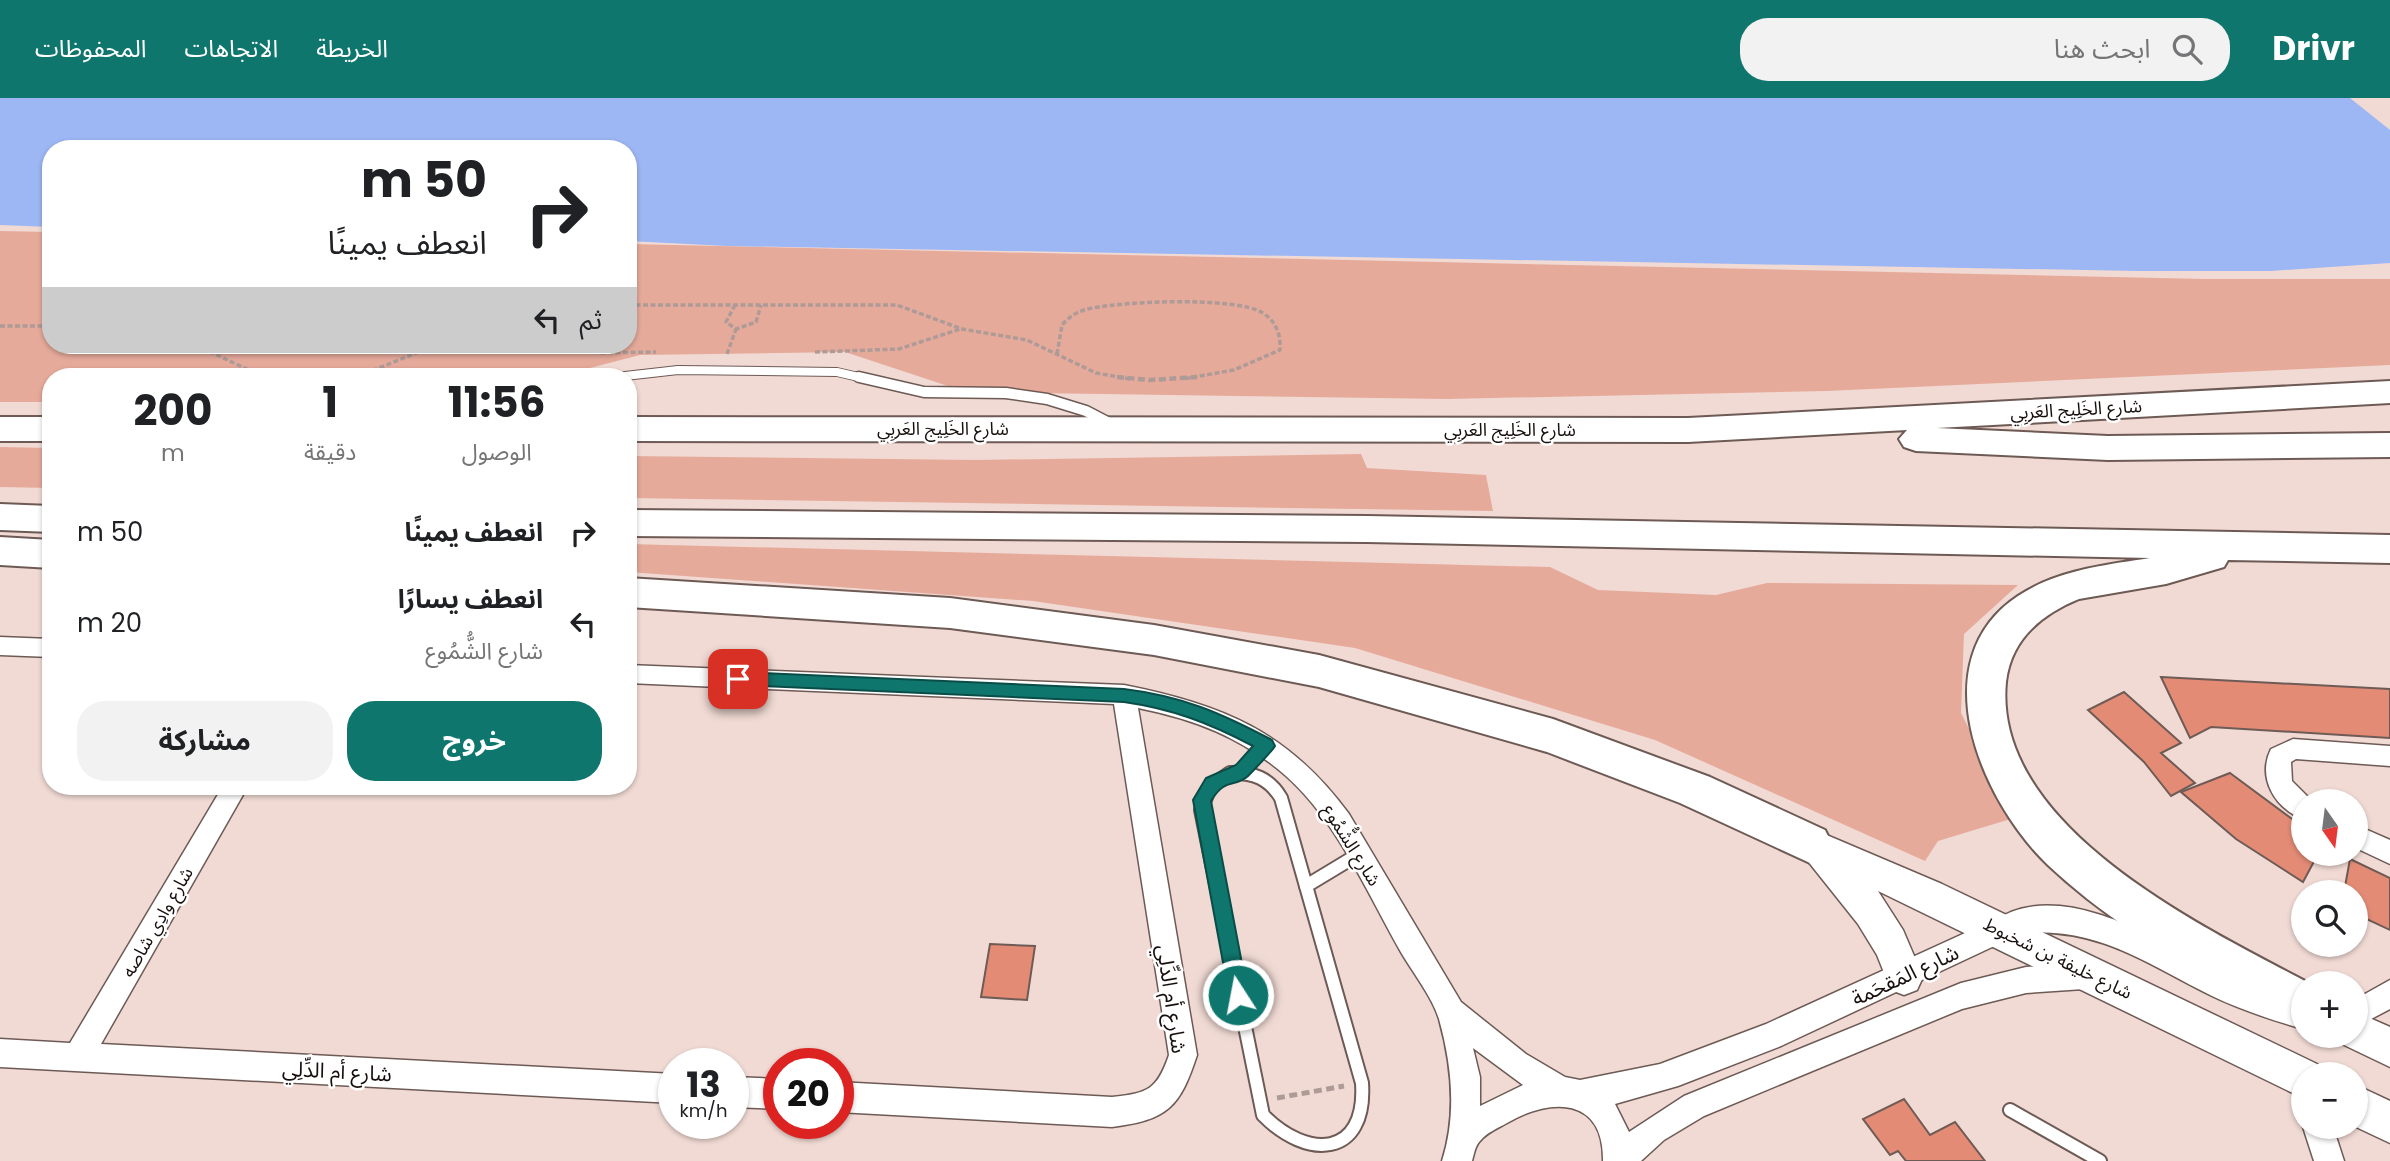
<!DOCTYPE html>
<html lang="ar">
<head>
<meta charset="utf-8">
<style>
	:root { --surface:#fff; --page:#f2f2f2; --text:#202124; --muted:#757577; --accent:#0f766e }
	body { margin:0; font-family:Poppins,"Noto Sans Arabic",sans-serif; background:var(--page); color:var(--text); direction:rtl; height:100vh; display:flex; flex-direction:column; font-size:26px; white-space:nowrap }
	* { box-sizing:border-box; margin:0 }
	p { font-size:23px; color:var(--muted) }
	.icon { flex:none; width:38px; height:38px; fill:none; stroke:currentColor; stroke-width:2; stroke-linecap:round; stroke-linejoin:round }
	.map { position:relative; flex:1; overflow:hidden; direction:ltr }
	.panel { position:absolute; left:42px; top:270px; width:595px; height:427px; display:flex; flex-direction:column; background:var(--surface); border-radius:28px; box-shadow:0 2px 5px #0004; direction:rtl }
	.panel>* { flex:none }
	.banner { position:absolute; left:42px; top:42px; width:595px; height:214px; border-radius:28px; box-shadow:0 2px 5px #0004; direction:rtl; background:#fff; color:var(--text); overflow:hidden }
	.needle { width:46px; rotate:166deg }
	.tools { position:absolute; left:2291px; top:691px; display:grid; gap:14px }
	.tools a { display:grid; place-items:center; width:77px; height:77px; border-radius:50%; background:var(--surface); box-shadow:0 2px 5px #0004; font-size:35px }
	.speed { position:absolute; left:658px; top:950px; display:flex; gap:14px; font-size:35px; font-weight:700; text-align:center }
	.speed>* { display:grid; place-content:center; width:91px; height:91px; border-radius:50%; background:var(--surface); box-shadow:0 2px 5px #0004; line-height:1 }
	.speed small { font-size:18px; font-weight:400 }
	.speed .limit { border:10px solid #d22; background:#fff; color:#111 }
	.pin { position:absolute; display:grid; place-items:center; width:60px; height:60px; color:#fff; margin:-30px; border-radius:14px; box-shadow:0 4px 10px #0006 }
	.me { position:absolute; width:77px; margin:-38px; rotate:349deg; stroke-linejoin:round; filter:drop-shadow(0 0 5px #0008) }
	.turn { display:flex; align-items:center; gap:24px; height:147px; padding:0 35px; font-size:32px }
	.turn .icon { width:91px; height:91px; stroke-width:2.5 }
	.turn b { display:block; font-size:49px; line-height:60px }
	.then { display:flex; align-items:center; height:66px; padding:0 35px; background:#0003; gap:14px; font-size:26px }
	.eta { display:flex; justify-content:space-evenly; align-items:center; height:119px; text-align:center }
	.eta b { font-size:42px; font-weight:700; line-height:49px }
	.cta { display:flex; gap:14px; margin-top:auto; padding:14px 35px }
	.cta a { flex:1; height:80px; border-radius:28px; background:var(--accent); color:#fff; font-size:28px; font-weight:700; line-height:80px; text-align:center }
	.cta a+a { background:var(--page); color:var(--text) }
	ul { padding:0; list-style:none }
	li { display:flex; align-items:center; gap:21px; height:91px; padding:0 35px }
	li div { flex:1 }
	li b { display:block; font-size:26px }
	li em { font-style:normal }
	header { display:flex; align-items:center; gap:42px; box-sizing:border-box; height:98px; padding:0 35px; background:var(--accent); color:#fff }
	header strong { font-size:33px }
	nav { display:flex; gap:38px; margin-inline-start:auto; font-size:24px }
	.search { width:490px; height:63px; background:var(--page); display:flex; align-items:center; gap:18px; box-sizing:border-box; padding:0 24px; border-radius:28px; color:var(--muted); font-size:26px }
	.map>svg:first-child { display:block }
</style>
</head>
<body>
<header>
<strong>Drivr</strong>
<div class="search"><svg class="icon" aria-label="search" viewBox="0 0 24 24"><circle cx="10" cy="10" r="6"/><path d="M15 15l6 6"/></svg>ابحث هنا</div>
<nav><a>الخريطة</a><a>الاتجاهات</a><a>المحفوظات</a></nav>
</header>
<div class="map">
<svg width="2390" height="1063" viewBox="0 0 2390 1063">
	<rect width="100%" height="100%" fill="#f1dad4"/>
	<g fill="#e6aa9b">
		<path d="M 0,133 L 51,134 L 51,247 L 628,247 L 628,146 L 2205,181 L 2390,181 L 2390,267 L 1827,293 L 1447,301 L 966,294 L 845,254 L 640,257 L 559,278 L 51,278 L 51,304 L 0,304 Z"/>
		<path d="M 0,349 L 51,350 L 51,390 L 0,389 Z"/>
		<path d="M 1361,356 L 1367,370 L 1486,377 L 1493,413 L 628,400 L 628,358 L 977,362 Z"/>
		<path d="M 628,446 L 1550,469 L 1598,492 L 1716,497 L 1767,485 L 2018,487 L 1964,536 L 1961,615 L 2014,720 L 1938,743 L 1925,763 L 1655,642 L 1355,550 L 1033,503 L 628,474 Z"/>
	</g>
	<path fill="#9db7f4" d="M 0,0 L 2350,0 L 2390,32 L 2390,165 L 2271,173 L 2138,173 L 727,148 L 628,143 L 628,51 L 51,51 L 51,129 L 0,127 Z"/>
	<g fill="#e48b75" stroke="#6e5b56" stroke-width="2">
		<path d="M 2161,579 L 2390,591 L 2390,640 L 2211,629 L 2190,640 Z"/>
		<path d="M 2124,594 L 2181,645 L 2161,655 L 2195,685 L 2171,698 L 2144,664 L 2088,612 Z"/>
		<path d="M 2230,675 L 2303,729 L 2303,756 L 2318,756 L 2303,784 L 2236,741 L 2181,694 Z"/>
		<path d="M 2350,761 L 2390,780 L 2390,832 L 2356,816 L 2356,794 L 2344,794 Z"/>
		<path d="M 990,846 L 1035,848 L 1027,902 L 981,899 Z"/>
		<path d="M 1904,1001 L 1930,1037 L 1955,1024 L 1985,1063 L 1906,1063 L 1898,1053 L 1890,1057 L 1863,1021 Z"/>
	</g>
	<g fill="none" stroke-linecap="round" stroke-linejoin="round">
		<defs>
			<path id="lane-far2" d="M 625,278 L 678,272 L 837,274 L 867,281"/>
			<path id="lane-far1" d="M 859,279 L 924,294 L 1006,295 L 1047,301 L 1086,313 L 1109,325"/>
			<g id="lane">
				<path d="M 1241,674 L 1266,648"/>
				<path d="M 1230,675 C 1253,674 1269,680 1281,700 L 1362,985 C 1367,1060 1307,1062 1263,1017 L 1201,712 L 1210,689 Z"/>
				<path d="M 1306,788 L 1359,756"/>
				<path d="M 2010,1012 L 2100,1063"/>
			</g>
			<g id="street">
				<path d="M 0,539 L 51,541 L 51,559 L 0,557 Z"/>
				<path d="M 628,567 L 1124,587 C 1223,607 1288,633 1349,716 L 1461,904 L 1526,956 L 1565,979 L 1580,982 L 1660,966 L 1766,926 L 2011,814 C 2081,787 2171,851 2232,879 C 2255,890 2279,897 2303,903 L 2303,931 C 2272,922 2241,912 2212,898 C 2147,866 2099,829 2022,835 L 1781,948 L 1678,988 L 1615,1006 L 1629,1034 L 1684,998 L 1961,885 L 2026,869 L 2084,865 L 2094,869 L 2098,878 L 2094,887 L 2084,891 L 2026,895 L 1962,911 L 1704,1018 L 1664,1042 L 1641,1063 L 1603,1063 C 1604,999 1551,999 1507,1025 C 1498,1030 1486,1035 1480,1043 C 1475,1048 1474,1056 1472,1063 L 1442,1063 C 1457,1016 1452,968 1439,921 C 1432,899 1414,876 1402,856 C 1368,797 1338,724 1286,678 C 1243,640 1194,621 1138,610 L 1197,957 C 1180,1009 1168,1022 1112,1029 L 838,1014 L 838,984 L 1112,999 C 1148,995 1157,992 1169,957 L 1114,606 L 628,585 ZM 1473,950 L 1523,987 L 1480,1008 L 1480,979 Z"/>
				<path d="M 2293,641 L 2390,648 L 2390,668 L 2296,661 L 2291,664 L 2292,683 L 2313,704 L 2303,704 L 2303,721 C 2274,710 2257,679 2271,651 Z"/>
				<path d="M 223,688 L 248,688 L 101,946 L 674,976 L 674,1005 L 0,969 L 0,941 L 70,945 Z"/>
				<path d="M 2356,727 L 2390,742 L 2390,766 L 2356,750 Z"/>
				<path d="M 2390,882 L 2390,911 L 2356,929 L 2356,901 Z"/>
				<path d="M 733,979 L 779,981 L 779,1011 L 733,1009 Z"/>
				<path d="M 2303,1029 L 2333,1029 L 2344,1063 L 2314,1063 Z"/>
			</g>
			<g id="secondary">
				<path d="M 1810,730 L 1942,786 L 2317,966 L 2322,976 L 2303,976 L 2303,1000 L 1878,793 L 1903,832 L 1923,879 L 1917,892 L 1904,897 L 1891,892 L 1877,857 L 1858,826 L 1807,762 L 1797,757 L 1792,746 L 1797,735 Z"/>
				<path d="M 2356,914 L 2390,929 L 2390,969 L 2342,946 L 2339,938 L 2356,938 Z"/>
				<path d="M 2356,987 L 2390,1003 L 2390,1045 L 2356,1029 Z"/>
			</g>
			<g id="highway">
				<path d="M 2390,283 L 2390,305 L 1937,330 L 2108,338 L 2390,335 L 2390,359 L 2108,362 L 1916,353 L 1904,349 L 1899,341 L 1907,332 L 1688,344 L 628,343 L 628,319 L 1688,320 Z"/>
				<rect x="0" y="319" width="51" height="24"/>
				<path d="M 0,406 L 51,408 L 51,434 L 0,432 Z"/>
				<path d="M 628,412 L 1367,418 L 2390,437 L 2390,465 L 2228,462 L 2224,469 L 2166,486 L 2079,501 C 2042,516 2011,541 2006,584 C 1992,729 2205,830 2311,886 L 2303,886 L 2303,929 C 2275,918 2249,902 2223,887 C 2160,853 2100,816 2048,767 C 1982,704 1920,563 2018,498 C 2057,472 2105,467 2150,460 L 1367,444 L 628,438 Z"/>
				<path d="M 0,439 L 51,442 L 51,470 L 0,467 Z"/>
				<path d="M 628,480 L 950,500 L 1154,527 L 1319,557 L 1553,621 L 1710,679 L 1825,732 L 1832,746 L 1825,760 L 1810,765 L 1680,705 L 1547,654 L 1319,589 L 1154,557 L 950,530 L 628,509 Z"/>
			</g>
		</defs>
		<use href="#lane-far2" stroke="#6d5a55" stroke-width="10"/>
		<use href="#lane-far1" stroke="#6d5a55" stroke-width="13"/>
		<use href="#lane" stroke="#6d5a55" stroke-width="16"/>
		<use href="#street" stroke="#6d5a55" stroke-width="3"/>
		<use href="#secondary" stroke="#6d5a55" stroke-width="3"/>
		<use href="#highway" stroke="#6d5a55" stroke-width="4"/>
		<g stroke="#ae9b97" stroke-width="3.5" stroke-dasharray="5 2.5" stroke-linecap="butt">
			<path d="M 628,207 L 897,207 L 962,231 L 1027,242 L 1096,275 L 1130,281"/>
			<path d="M 735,207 L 726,224 L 736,231 L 756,224 L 761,207"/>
			<path d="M 0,228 L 51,228"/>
			<path d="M 196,247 L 255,275 L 273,278"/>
			<path d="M 564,247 L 599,255 L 656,254"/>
			<path d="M 815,254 L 899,251 L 960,231"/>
			<path d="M 727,256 L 736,231"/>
			<path d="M 1057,256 L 1062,227 C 1068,220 1075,215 1084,212 C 1115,203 1237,198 1263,215 C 1276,223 1281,237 1280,252 L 1234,272 L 1183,281"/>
			<path d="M 343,278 L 374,272 L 436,247"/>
		</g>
		<path stroke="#ae9b97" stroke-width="4.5" stroke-dasharray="7 3.5" stroke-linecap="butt" d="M 1117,279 L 1149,282 L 1197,279"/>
		<path stroke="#ae9b97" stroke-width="5" stroke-dasharray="8 4.5" stroke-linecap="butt" d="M 1277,1000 L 1344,988"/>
		<use href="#lane-far2" stroke="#fff" stroke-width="8"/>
		<use href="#lane-far1" stroke="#fff" stroke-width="10"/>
		<use href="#lane" stroke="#fff" stroke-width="12"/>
		<use href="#street" fill="#fff" fill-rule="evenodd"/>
		<use href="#secondary" fill="#fff" fill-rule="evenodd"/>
		<use href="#highway" fill="#fff" fill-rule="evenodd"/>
	</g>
	<path fill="#0f766e" stroke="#0a4d48" stroke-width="2" d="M 738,574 L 1124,591 C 1182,598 1221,615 1272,642 L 1275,648 C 1273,652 1252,674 1248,678 C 1235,690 1225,679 1211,703 L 1248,897 L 1245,903 L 1238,906 L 1232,903 L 1229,897 L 1193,702 L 1206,680 L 1236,667 L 1253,648 C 1209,625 1173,611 1124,604 L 738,587 L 730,581 Z"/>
	<g text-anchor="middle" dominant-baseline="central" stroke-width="5" stroke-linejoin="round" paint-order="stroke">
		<g font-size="18" fill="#170f0d" stroke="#fff">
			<text transform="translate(2076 311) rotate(-3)">شارع الخَلِيج العَربِي</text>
			<text x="943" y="330">شارع الخَلِيج العَربِي</text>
			<text x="1510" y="331">شارع الخَلِيج العَربِي</text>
			<text transform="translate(1352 747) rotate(58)">شارع الشُّمُوع</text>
			<text transform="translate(157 824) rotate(-60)">شارع وادِي شاصه</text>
			<text transform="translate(2058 860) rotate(26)">شارع خليفة بن شخبوط</text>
		</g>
		<g font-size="21" fill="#170f0d" stroke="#fff">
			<text transform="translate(1905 877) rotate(-25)">شارع المَقحَمة</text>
			<text transform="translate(1172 901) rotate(82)">شارع أم الدِّلِي</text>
			<text transform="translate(337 973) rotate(3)">شارع أم الدِّلِي</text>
		</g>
	</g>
</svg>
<div class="tools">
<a><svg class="needle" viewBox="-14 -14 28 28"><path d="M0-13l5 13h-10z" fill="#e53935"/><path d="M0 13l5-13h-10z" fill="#757577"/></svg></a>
<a><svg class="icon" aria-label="search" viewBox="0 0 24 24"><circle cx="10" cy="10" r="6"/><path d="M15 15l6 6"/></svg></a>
<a>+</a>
<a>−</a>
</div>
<div class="speed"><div>13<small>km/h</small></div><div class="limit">20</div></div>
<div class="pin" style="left:738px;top:581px;background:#d93025"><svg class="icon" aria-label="arrive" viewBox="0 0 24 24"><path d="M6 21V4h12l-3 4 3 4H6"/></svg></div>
<svg class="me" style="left:1238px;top:897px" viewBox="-20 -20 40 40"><circle r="17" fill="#0f766e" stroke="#fff" stroke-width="3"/><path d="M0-11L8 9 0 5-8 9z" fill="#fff"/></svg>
<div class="banner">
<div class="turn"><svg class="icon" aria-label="right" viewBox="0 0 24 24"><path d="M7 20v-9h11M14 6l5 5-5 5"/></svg><div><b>50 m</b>انعطف يمينًا</div></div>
<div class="then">ثم<svg class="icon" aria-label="left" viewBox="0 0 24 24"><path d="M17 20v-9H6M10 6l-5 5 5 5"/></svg></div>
</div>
<section class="panel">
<div class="eta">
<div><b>11:56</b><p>الوصول</p></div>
<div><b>1</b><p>دقيقة</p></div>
<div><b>200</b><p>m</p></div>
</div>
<ul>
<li><svg class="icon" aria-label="right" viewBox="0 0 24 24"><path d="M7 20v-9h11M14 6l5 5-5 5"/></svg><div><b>انعطف يمينًا</b></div><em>50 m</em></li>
<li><svg class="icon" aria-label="left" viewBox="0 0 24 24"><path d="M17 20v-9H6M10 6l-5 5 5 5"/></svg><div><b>انعطف يسارًا</b><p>شارع الشُّمُوع</p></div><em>20 m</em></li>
</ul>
<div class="cta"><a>خروج</a><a>مشاركة</a></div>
</section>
</div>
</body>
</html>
